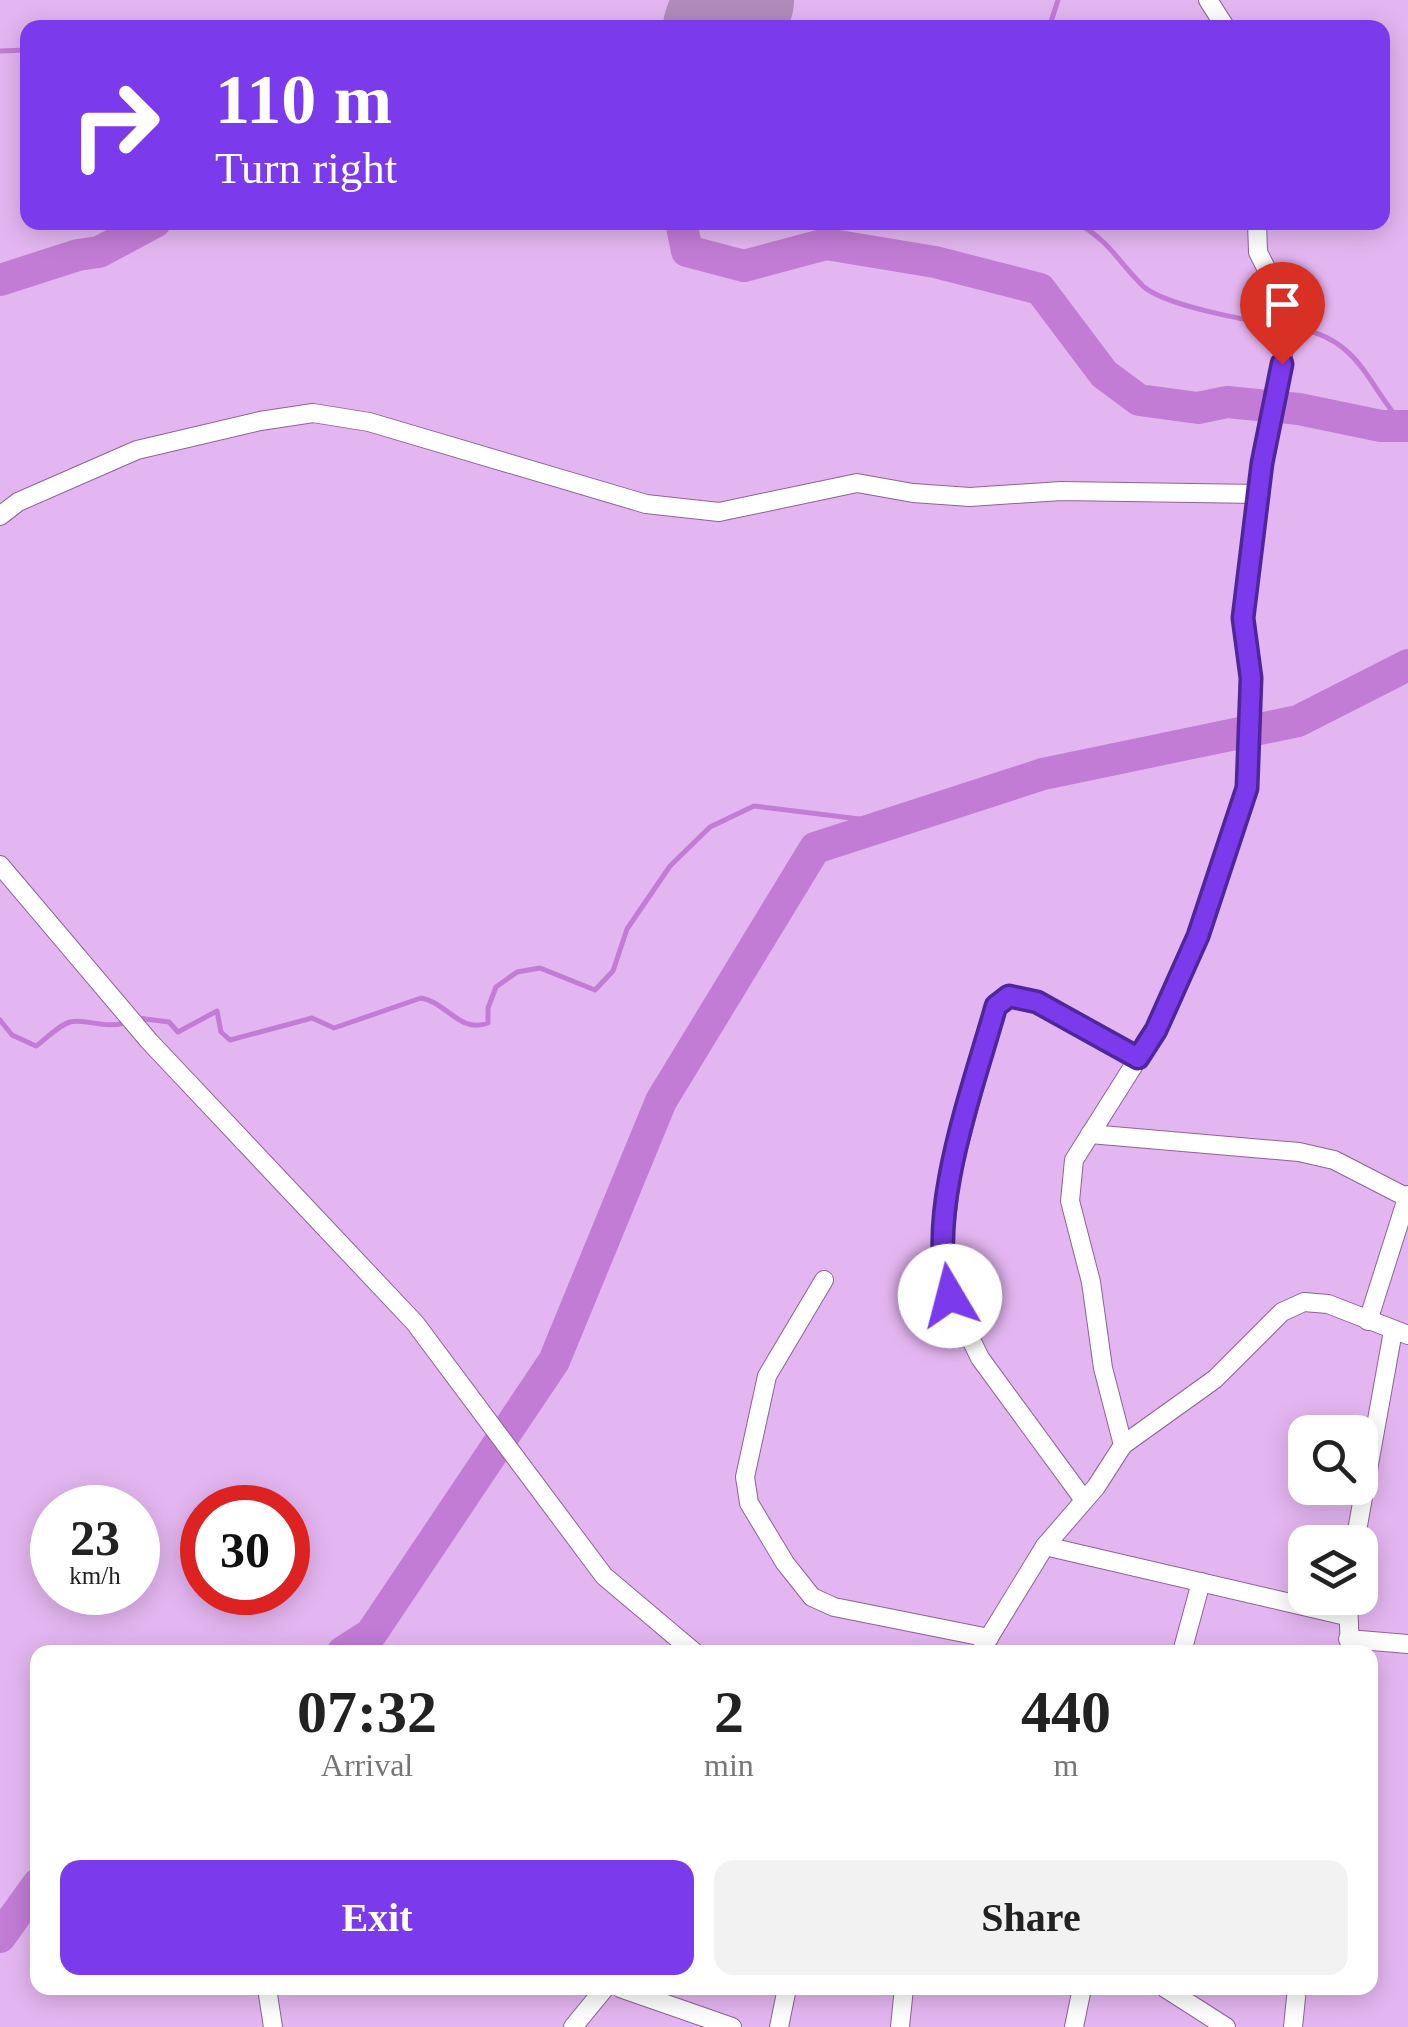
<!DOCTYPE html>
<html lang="en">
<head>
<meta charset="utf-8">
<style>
	:root { --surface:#fff; --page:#f2f2f2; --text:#222; --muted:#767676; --accent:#7c3aed }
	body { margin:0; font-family:Georgia,serif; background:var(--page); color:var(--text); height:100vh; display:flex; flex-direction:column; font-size:38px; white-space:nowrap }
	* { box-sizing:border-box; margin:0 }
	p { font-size:32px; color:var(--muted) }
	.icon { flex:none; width:55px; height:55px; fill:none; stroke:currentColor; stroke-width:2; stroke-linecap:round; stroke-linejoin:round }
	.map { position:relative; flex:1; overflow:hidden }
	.side { position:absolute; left:30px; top:1645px; width:1348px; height:350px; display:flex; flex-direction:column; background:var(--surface); border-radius:20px; box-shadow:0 5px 25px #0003 }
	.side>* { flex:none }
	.guide { position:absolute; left:20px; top:20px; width:1370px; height:210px; border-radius:20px; box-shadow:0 5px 25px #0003; background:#7c3aed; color:#fff; overflow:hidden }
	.tools { position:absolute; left:1288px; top:1415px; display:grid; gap:20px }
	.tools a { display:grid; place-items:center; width:90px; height:90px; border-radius:20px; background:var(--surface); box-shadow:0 5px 25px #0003; font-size:50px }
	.speed { position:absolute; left:30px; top:1485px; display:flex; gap:20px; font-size:50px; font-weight:700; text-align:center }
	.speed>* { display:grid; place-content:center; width:130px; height:130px; border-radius:50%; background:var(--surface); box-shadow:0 5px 25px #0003; line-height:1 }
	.speed small { font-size:25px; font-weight:400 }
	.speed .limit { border:15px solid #d22; background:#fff; color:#111 }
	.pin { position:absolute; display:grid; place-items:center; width:85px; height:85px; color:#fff; margin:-102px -42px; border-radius:50% 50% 50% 0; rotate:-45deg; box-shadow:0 0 10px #0007 }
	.pin .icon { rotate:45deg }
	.me { position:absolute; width:110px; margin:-55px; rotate:352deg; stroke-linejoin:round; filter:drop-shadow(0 0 8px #0008) }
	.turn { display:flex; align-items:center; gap:35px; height:210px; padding:0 30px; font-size:45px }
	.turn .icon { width:130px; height:130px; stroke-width:2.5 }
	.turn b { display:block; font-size:70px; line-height:85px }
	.eta { display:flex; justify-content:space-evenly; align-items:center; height:170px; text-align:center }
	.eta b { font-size:60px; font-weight:700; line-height:70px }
	.button { display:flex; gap:20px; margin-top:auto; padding:20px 30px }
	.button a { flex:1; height:115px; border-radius:20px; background:var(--accent); color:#fff; font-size:40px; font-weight:700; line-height:115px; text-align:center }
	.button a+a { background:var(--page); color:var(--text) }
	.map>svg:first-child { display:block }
</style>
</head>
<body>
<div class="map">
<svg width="1408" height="2027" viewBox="0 0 1408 2027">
	<rect width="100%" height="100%" fill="#e4b6f1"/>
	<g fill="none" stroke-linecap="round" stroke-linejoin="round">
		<g stroke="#c27cd5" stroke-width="5">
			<path d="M 1049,28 L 1058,0"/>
			<path d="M 0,51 L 28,50"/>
			<path d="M 1076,222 C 1111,242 1118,262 1144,287 C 1167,306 1249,321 1281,325"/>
			<path d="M 1291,327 C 1360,337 1365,382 1404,426"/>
			<path d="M 138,1018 L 169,1022 L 178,1032 L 217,1011 L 221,1032 L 230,1040 L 312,1018 L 334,1028 L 421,998 C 446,1002 460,1034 488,1023 L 488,1008 L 496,987 L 517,972 L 540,968 L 595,990 L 613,971 L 627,929 L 670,866 L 710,827 L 754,806 L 892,823"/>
			<path d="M 0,1020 L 12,1035 L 36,1046 C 46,1039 59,1025 70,1022 C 88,1018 103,1030 128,1022"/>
		</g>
		<g stroke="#c27cd5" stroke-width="32">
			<path d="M 681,222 L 687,251 L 744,266 L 826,244 L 935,262 L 1040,289 L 1104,374 L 1139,400 L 1198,408 L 1227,402 L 1299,409 L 1381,426 L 1408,426"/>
			<path d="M 0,280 L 78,255 L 99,252 L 155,222"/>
			<path d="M 343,1652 L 371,1634 L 554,1361 L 661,1101 L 815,848 L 1043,774 L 1298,721 L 1408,665"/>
			<path d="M 0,1937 L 38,1884"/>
		</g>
		<path stroke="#b28cbc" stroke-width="120" d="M 723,28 L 734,0"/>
		<defs>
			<g id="street">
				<path d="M 1208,0 L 1226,28"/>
				<path d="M 0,516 L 18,502 L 137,450 L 260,421 L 313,413 L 369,422 L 646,504 L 719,512 L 857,483 L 913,493 L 970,497 L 1061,491 L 1258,494"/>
				<path d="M 0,865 L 149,1041 L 415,1323 L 604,1576 L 694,1652"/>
				<path d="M 1090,1134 L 1299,1152 L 1334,1160 L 1408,1198"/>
				<path d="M 824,1280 L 767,1376 L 745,1477 L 749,1503 L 785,1563 L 812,1597 L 834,1607 L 989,1638"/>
				<path d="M 1368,1321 L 1408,1195"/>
				<path d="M 1123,1445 L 1215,1379 L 1282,1312 L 1304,1302 L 1328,1304 L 1408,1335"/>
				<path d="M 1084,1500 L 980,1358 L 950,1296 L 941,1270 L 951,1174 L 996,1006 L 1009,996 L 1037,1002 L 1138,1058"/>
				<path d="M 1355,1542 L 1393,1331"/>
				<path d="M 1045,1546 L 1346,1616"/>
				<path d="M 1348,1598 L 1350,1652"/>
				<path d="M 1348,1639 L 1408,1644"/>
				<path d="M 980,1652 L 1045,1546 L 1096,1487 L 1123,1445 L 1103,1368 L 1091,1282 L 1070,1201 L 1074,1160 L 1156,1030 L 1198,936 L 1247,788 L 1251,678 L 1243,617 L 1262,463 L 1282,364 L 1288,312 L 1258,252 L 1257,222"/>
				<path d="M 1182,1652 L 1201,1582"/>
				<path d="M 267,1988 L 273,2027"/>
				<path d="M 620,1988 L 732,2027"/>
				<path d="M 1165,1988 L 1226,2027"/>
				<path d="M 573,2027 L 605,1988"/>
				<path d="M 779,2027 L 787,1988"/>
				<path d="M 900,2027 L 904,1988"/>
				<path d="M 1074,2027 L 1082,1988"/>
				<path d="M 1293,2027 L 1297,1988"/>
			</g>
		</defs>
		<use href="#street" stroke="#8d6298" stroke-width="20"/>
		<use href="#street" stroke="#fff" stroke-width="18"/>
	</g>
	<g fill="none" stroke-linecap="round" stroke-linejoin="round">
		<defs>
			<path id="route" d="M 950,1296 C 924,1218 974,1085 996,1006 L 1009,996 L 1037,1002 L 1138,1058 L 1156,1030 L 1198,936 L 1247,788 L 1251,678 L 1243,618 L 1262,463 L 1282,364"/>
		</defs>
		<use href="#route" stroke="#51269a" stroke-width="25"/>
		<use href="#route" stroke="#7c3aed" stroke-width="18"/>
	</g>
</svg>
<div class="tools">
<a><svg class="icon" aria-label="search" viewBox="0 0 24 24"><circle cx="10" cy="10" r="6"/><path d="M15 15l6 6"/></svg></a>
<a><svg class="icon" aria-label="layers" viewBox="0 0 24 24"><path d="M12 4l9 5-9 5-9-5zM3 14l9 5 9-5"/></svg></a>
</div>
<div class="speed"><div>23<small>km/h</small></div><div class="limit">30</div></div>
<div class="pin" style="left:1282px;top:364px;background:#d93025"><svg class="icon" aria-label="arrive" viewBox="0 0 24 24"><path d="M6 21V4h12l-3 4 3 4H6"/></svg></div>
<svg class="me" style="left:950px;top:1296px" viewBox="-20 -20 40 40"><circle r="19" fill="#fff"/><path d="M0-13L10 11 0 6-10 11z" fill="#7c3aed"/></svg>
<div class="guide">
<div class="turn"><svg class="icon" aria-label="right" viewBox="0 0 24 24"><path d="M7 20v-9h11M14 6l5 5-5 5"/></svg><div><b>110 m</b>Turn right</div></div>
</div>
<section class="side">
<div class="eta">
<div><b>07:32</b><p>Arrival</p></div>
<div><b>2</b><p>min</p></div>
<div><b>440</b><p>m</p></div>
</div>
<div class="button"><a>Exit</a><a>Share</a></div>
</section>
</div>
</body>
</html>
